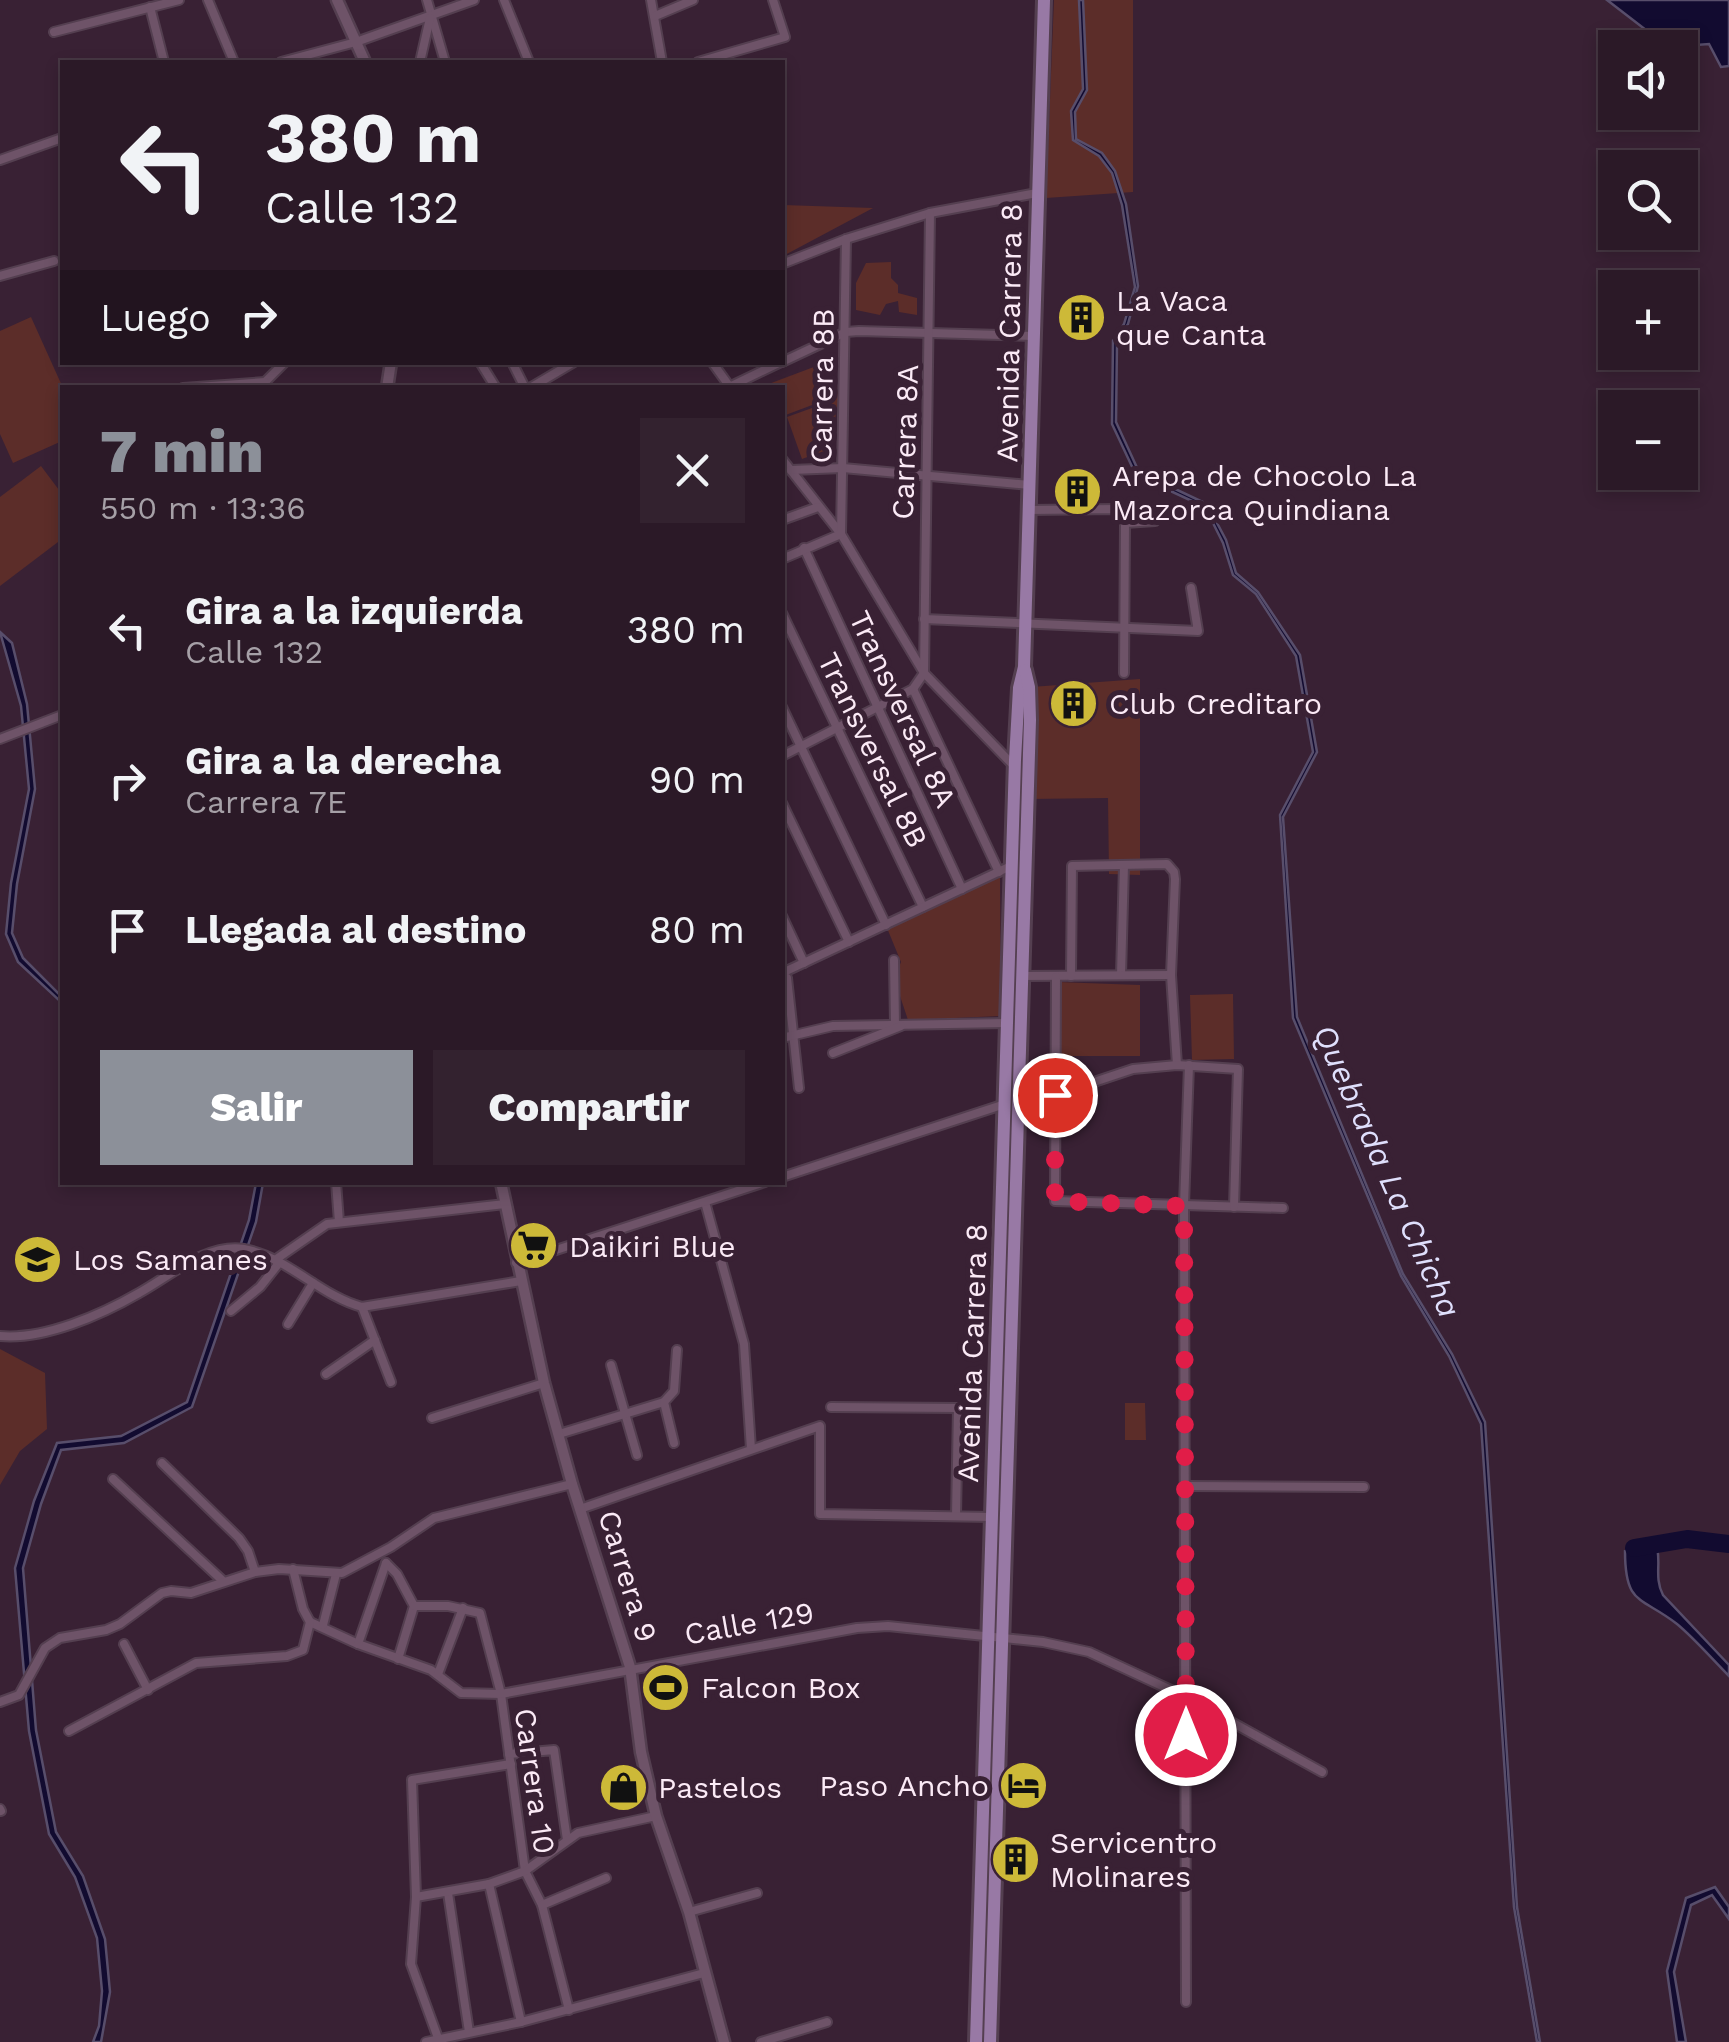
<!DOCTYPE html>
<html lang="es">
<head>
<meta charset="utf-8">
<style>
	:root { --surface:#2b1927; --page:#33222f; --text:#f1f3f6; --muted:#a6a0a7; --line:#473844; --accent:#8c9099 }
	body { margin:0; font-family:"Work Sans",sans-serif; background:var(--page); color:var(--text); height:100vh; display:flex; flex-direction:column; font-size:38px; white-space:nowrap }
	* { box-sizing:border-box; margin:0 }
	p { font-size:32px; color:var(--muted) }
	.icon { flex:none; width:55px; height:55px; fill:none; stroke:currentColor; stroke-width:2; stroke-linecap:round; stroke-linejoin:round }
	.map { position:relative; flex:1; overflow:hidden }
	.drawer { position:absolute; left:60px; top:385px; width:725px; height:800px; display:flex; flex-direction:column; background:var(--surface); border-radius:0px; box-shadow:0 5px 15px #0003,0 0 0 2px var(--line) }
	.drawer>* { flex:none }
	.guide { position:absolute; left:60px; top:60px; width:725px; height:305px; border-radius:0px; box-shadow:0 5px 15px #0003,0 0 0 2px var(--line); background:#2b1927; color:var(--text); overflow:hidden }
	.tools { position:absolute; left:1598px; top:30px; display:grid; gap:20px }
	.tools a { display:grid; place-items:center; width:100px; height:100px; border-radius:0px; background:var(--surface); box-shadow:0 5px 15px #0003,0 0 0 2px var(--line); font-size:50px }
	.pin { position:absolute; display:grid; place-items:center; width:85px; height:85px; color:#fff; margin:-42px; border:5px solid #fff; border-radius:50%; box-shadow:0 2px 10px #0007 }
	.me { position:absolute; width:110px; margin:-55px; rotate:0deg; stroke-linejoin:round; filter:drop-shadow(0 0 8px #0008) }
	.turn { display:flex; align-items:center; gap:35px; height:210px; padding:0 40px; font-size:45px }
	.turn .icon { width:130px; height:130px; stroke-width:2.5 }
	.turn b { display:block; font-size:70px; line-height:85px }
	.then { display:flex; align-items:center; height:95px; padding:0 40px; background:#0003; gap:20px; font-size:38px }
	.round { display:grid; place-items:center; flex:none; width:105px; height:105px; border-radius:0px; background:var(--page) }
	.headline { display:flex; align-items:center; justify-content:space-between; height:170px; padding:0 40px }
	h1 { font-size:60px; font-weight:800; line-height:75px; color:var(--accent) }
	.primary-button { display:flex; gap:20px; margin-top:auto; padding:20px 40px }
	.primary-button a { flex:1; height:115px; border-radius:0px; background:var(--accent); color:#fff; font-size:40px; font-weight:800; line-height:115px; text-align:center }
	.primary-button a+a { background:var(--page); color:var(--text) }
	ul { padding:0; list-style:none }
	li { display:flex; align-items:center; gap:30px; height:150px; padding:0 40px }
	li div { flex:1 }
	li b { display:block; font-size:38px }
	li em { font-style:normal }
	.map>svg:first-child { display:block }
</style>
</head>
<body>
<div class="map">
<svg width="1729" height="2042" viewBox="0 0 1729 2042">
	<rect width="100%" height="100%" fill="#392134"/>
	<g fill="#5c2d29">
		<path d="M 1054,0 L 1133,0 L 1133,192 L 1046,198 Z"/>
		<path d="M 783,205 L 873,208 L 783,256 Z"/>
		<path d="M 891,262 L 891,278 L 898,285 L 898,293 L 917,298 L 917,315 L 899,312 L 898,301 L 886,304 L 880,315 L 856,310 L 856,283 L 866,263 Z"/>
		<path d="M 31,317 L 63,388 L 62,441 L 13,463 L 0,434 L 0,331 Z"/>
		<path d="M 827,362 L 839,395 L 831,444 L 820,413 L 836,396 L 783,416 L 782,388 L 761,387 Z"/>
		<path d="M 812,408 L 827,450 L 802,459 L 787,417 Z"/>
		<path d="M 41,466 L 62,494 L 62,539 L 0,586 L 0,497 Z"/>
		<path d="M 1140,679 L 1140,875 L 1109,874 L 1108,798 L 1028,799 L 1031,687 Z"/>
		<path d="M 1000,876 L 1001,1016 L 908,1020 L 894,978 L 901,962 L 887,928 Z"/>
		<path d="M 1057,982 L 1140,985 L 1140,1056 L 1056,1056 Z"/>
		<path d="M 1233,994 L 1234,1059 L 1192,1060 L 1190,995 Z"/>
		<path d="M 0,1349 L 45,1373 L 47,1429 L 20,1451 L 0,1485 Z"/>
		<path d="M 1125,1403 L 1145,1403 L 1146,1440 L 1125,1440 Z"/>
	</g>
	<g fill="#120b30" stroke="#584e6b" stroke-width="2.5">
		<path d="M 1079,0 L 1083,0 L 1087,90 L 1075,112 L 1076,139 L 1102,153 L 1115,171 L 1126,204 L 1138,286 L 1128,324 L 1117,342 L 1116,422 L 1139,472 L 1207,504 L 1226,540 L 1236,573 L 1258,592 L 1300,655 L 1317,752 L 1283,817 L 1297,1017 L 1403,1274 L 1452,1354 L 1485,1422 L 1517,1907 L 1540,2042 L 1537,2042 L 1514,1907 L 1481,1424 L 1449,1356 L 1401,1276 L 1293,1018 L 1280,815 L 1313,752 L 1296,656 L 1256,594 L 1233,575 L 1223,543 L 1205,507 L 1136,475 L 1112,424 L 1113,341 L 1124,324 L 1135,287 L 1122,205 L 1112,173 L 1099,156 L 1073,140 L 1071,111 L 1083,89 Z"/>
		<path d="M 1607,0 L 1729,0 L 1729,66 L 1721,67 L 1709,44 L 1668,47 Z"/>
		<path d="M 0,632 L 12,643 L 27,704 L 35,789 L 17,884 L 12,933 L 23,958 L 62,997 L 62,1003 L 18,962 L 6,934 L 11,883 L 29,789 L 21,706 Z"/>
		<path d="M 256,1183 L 263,1183 L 256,1222 L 192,1407 L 124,1443 L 61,1450 L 41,1504 L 23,1568 L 36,1730 L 56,1832 L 83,1876 L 105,1939 L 110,1992 L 101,2042 L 93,2042 L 99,2026 L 102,1991 L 97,1938 L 75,1877 L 49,1834 L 29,1731 L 15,1568 L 34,1501 L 57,1443 L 121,1436 L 187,1402 L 249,1220 Z"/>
		<path d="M 1655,1540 C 1663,1559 1653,1576 1663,1595 L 1729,1665 L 1729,1676 C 1712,1659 1695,1639 1677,1624 C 1641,1596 1625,1606 1625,1551 Z"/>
		<path d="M 1715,1887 L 1729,1907 L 1729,1919 L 1712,1895 L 1691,1905 L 1674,1972 L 1686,2042 L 1677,2042 L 1667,1971 L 1686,1898 Z"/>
	</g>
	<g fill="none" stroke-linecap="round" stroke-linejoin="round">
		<path stroke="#120b30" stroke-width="18" d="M 1634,1548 L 1687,1539 L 1729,1544"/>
		<defs>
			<g id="minor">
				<path d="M 208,0 L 234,62"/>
				<path d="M 427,0 L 445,62"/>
				<path d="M 504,0 L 529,62"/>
				<path d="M 651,0 L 662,62"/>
				<path d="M 150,7 L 164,62"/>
				<path d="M 655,16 L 693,0"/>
				<path d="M 54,32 L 179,0"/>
				<path d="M 281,62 L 356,42 L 474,0"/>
				<path d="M 420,62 L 430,18"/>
				<path d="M 698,62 L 785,37 L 773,0"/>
				<path d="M 0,160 L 62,138"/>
				<path d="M 782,264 L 846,239 L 930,213 L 1037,193"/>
				<path d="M 0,276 L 54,261"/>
				<path d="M 480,362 L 496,388"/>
				<path d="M 512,362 L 525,388"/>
				<path d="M 712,362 L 730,387"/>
				<path d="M 782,362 L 846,332 L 859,331 L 1034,336"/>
				<path d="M 263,384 L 285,362"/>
				<path d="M 183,388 L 265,382"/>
				<path d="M 530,388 L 574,362"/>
				<path d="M 727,388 L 781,362"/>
				<path d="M 782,459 L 841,534 L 924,673 L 1013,765"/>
				<path d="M 791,470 L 843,468 L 1030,485"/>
				<path d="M 1029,510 L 1116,509 L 1125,523 L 1155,521"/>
				<path d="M 782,520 L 818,507"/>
				<path d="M 804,548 L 962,889"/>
				<path d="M 782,559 L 841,534 L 846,239"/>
				<path d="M 782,613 L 923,907"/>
				<path d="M 924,619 L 1198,631 L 1191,588"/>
				<path d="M 1124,673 L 1125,523"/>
				<path d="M 913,689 L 999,872"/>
				<path d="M 782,707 L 886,925"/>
				<path d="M 0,739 L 62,715"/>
				<path d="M 782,756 L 913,689 L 924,673 L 930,213"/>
				<path d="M 782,803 L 849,942"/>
				<path d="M 782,916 L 804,963"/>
				<path d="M 894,960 L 895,1024"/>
				<path d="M 782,973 L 1013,865"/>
				<path d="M 1121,975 L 1124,865"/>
				<path d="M 1023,976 L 1171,975"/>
				<path d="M 1071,976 L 1072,866 L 1167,864 L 1174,872 L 1175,879 L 1171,975 L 1177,1065"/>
				<path d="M 1056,977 L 1055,1201 L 1283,1208"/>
				<path d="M 787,978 L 799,1088"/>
				<path d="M 782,1038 L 833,1026 L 1007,1023"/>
				<path d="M 833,1053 L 901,1026"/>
				<path d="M 1055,1095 L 1133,1069 L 1177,1065 L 1238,1069 L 1234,1207"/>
				<path d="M 782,1177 L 1005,1104"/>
				<path d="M 336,1182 L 339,1222"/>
				<path d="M 705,1202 L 744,1344 L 751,1449"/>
				<path d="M 275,1260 L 327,1224 L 505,1204"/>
				<path d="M 516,1263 L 765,1182"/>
				<path d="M 362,1307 L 391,1382"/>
				<path d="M 231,1311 L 260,1287 L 279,1263"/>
				<path d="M 288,1324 L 313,1283"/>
				<path d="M 0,1336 C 44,1340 101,1315 139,1293 C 170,1276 207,1243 244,1249 C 288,1257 320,1296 362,1307 L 521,1281"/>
				<path d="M 611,1365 L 637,1455"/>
				<path d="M 326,1374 L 375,1340"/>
				<path d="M 831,1407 L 958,1408 L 956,1516"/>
				<path d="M 432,1418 L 544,1383"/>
				<path d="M 559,1434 L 664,1402"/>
				<path d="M 674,1443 L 664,1402 L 674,1391 L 677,1350"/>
				<path d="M 162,1463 L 239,1538 L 248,1551 L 255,1572"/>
				<path d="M 113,1479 L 223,1581"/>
				<path d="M 1187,1486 L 1364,1487"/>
				<path d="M 580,1509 L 820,1426 L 820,1514 L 992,1517"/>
				<path d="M 386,1563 L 397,1574 L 414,1606 L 398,1659"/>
				<path d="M 414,1606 L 448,1606 L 480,1613 L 501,1694 L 525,1871 L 542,1905 L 569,2010"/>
				<path d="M 310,1622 L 358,1644 L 431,1670 L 461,1693 L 501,1694 L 857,1628 L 888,1626 L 1043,1642 L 1089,1652 L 1186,1697 L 1322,1772"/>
				<path d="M 323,1625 L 336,1574"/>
				<path d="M 124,1644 L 148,1690"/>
				<path d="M 358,1644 L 386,1563"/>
				<path d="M 438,1674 L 463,1608"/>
				<path d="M 0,1702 L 19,1695 L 45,1648 L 60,1638 L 106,1630 L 120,1624 L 162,1593 L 171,1591 L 191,1593 L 255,1572 L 279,1569 L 342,1573 L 391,1547 L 434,1518 L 572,1484"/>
				<path d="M 69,1731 L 196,1663 L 287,1656 L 303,1650 L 310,1622 L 303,1609 L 293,1569"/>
				<path d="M 509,1754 L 554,1750 L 567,1840"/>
				<path d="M 0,1809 L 1,1811"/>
				<path d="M 489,1884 L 521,2022"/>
				<path d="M 448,1893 L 469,2032"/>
				<path d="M 416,1897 L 489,1884 L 525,1871 L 578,1833 L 656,1816"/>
				<path d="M 542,1905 L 606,1878"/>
				<path d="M 689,1912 L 757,1893"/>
				<path d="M 1186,2002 L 1184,1205 L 1189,1065"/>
				<path d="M 438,2038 L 411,1964 L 416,1897 L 412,1780 L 511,1764"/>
				<path d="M 426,2042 L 521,2022 L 704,1973"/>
				<path d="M 761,2042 L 827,2022"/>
			</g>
			<g id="tertiary">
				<path d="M 337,0 L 365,62"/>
				<path d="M 387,388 L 391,362"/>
				<path d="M 501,1182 L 544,1383 L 572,1484 L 630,1667 L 641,1752 L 656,1816 L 689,1912 L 724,2042"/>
			</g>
			<g id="primary">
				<path d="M 976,2042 L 1015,760 L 1019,688 L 1024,667 L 1044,0"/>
				<path d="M 990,2042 L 1030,720 L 1029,687 L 1025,670"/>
			</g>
		</defs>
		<use href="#minor" stroke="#543f50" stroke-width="12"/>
		<use href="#tertiary" stroke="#543f50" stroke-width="15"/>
		<use href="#primary" stroke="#543f50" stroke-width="18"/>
		<use href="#minor" stroke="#6e5368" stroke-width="8"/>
		<use href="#tertiary" stroke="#6e5368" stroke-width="10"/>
		<use href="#primary" stroke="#9879a5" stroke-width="12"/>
	</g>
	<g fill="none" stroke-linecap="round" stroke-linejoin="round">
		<path stroke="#e11d48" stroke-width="18" stroke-dasharray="0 32.4" d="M 1055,1095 L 1055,1201 L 1184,1206 L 1186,1735"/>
	</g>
	<defs>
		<symbol id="building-disc" viewBox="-11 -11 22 22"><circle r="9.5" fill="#cdb938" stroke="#392134"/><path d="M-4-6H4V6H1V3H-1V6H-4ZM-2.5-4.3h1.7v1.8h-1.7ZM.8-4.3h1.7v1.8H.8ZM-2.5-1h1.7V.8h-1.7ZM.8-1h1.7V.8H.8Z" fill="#111"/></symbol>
		<symbol id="supermarket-disc" viewBox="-11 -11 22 22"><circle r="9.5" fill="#cdb938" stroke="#392134"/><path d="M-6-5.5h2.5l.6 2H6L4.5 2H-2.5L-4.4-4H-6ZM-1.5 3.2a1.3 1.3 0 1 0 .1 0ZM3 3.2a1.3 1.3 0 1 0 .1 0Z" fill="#111"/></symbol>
		<symbol id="school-disc" viewBox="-11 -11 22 22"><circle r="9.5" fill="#cdb938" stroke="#392134"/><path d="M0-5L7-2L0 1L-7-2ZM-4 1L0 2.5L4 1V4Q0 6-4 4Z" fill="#111"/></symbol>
		<symbol id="stadium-disc" viewBox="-11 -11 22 22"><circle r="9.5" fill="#cdb938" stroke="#392134"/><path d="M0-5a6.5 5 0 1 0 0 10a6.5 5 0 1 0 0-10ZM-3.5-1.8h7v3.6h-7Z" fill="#111"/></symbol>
		<symbol id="hotel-disc" viewBox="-11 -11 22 22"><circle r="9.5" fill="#cdb938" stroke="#392134"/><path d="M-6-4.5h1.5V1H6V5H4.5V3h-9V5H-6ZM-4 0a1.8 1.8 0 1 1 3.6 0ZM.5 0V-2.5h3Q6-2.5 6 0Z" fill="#111"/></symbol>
		<symbol id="shop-disc" viewBox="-11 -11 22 22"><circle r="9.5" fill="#cdb938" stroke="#392134"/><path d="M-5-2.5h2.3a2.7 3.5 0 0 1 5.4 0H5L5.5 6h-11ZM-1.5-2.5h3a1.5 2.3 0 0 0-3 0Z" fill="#111"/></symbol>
	</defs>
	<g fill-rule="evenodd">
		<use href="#building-disc" x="1054" y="290" width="55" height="55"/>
		<use href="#building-disc" x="1050" y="464" width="55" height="55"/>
		<use href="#building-disc" x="1046" y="676" width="55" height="55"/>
		<use href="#supermarket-disc" x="506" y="1218" width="55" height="55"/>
		<use href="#school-disc" x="10" y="1232" width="55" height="55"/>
		<use href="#stadium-disc" x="638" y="1660" width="55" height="55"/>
		<use href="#hotel-disc" x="996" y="1758" width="55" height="55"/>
		<use href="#shop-disc" x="596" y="1760" width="55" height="55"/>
		<use href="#building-disc" x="988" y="1832" width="55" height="55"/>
	</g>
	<g text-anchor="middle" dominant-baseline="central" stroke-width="10" stroke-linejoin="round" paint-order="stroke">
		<g font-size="30" fill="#fbeaf6" stroke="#392134" text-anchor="start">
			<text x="1116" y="300">La Vaca<tspan x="1116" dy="34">que Canta</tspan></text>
			<text x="1112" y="475">Arepa de Chocolo La<tspan x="1112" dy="34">Mazorca Quindiana</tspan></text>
			<text x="1109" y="703">Club Creditaro</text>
			<text x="569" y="1246">Daikiri Blue</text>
			<text x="73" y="1259">Los Samanes</text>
			<text x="701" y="1687">Falcon Box</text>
			<text x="989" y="1785" text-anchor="end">Paso Ancho</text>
			<text x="658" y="1787">Pastelos</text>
			<text x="1050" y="1842">Servicentro<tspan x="1050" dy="34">Molinares</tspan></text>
		</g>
		<g font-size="30" fill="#fbeaf6" stroke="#392134">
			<text transform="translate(1009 333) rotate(-89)">Avenida Carrera 8</text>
			<text transform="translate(822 386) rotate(-89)">Carrera 8B</text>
			<text transform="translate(905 442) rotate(-88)">Carrera 8A</text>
			<text transform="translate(903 709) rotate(65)">Transversal 8A</text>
			<text transform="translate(873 750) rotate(64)">Transversal 8B</text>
			<text transform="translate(972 1353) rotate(-88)">Avenida Carrera 8</text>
			<text transform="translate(628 1576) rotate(73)">Carrera 9</text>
			<text transform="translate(749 1623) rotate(-10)">Calle 129</text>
			<text transform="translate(535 1781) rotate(82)">Carrera 10</text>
		</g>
		<g font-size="32" font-style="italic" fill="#dfdffc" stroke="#392134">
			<text transform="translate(1387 1171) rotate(66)">Quebrada La Chicha</text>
		</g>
	</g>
</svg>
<div class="tools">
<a><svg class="icon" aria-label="sound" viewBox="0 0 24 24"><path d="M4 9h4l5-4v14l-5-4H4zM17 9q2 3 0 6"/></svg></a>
<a><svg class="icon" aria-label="search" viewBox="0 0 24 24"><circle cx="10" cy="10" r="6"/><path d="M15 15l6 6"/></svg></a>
<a>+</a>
<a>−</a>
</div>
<div class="pin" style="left:1055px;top:1095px;background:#d93025"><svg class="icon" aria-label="arrive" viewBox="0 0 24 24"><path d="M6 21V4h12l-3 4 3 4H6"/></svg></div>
<svg class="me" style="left:1186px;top:1735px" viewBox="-20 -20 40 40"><circle r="17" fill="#e11d48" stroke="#fff" stroke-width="3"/><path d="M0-11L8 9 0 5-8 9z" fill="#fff"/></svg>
<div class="guide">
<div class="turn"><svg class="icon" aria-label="left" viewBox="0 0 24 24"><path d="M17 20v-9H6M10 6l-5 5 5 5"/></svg><div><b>380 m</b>Calle 132</div></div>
<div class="then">Luego<svg class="icon" aria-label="right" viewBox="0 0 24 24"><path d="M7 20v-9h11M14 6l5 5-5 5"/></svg></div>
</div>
<section class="drawer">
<div class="headline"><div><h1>7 min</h1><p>550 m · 13:36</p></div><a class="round"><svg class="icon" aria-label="close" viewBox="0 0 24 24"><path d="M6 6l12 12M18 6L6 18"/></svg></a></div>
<ul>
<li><svg class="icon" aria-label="left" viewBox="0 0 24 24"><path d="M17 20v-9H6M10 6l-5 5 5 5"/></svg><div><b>Gira a la izquierda</b><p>Calle 132</p></div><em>380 m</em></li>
<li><svg class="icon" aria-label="right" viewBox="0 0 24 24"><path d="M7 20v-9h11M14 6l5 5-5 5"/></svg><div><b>Gira a la derecha</b><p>Carrera 7E</p></div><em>90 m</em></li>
<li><svg class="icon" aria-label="arrive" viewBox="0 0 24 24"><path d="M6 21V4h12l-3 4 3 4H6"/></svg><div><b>Llegada al destino</b></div><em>80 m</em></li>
</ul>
<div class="primary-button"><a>Salir</a><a>Compartir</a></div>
</section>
</div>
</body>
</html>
